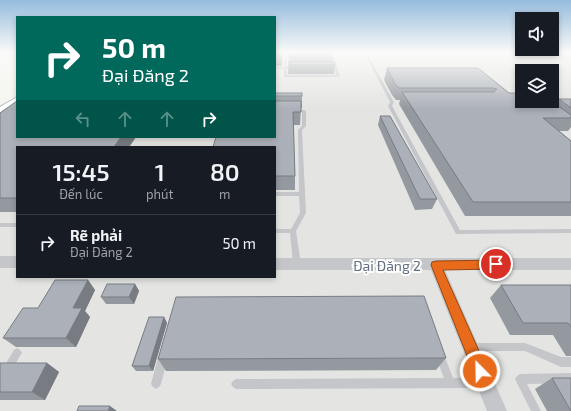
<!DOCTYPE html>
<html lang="vi">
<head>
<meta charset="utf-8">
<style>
	:root { --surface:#171b24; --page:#20242c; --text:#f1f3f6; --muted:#9ea1a6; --line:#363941 }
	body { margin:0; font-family:"Exo 2",sans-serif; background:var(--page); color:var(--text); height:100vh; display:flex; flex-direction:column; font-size:15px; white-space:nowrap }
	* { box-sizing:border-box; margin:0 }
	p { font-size:13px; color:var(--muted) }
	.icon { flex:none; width:22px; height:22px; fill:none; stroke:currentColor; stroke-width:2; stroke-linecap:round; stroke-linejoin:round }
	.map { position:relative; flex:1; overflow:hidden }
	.panel { position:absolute; left:16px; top:146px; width:260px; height:132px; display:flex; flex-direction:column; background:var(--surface); border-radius:0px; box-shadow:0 2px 6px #0003 }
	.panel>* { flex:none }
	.banner { position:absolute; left:16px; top:16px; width:260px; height:122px; border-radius:0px; box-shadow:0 2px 6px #0003; background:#00695c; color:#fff; overflow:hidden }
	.buttons { position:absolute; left:515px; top:12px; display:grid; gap:8px }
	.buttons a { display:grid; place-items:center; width:44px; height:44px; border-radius:0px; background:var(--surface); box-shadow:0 2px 6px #0003; font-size:20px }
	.pin { position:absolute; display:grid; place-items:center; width:34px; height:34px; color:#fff; margin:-17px; border:2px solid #fff; border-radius:50%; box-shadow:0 1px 4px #0007 }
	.me { position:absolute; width:44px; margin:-22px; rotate:337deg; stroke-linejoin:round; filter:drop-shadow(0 0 3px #0008) }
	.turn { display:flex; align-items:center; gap:14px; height:84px; padding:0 20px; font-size:18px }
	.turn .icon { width:52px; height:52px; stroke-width:2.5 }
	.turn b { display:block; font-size:28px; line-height:34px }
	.lanes { display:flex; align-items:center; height:38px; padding:0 20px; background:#0003; justify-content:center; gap:20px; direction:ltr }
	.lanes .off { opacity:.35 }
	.eta { display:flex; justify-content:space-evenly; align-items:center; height:68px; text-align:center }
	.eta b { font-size:24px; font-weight:600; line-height:28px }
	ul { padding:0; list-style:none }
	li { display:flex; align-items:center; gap:12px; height:56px; padding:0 20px; border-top:1px solid var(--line) }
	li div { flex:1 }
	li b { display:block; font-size:15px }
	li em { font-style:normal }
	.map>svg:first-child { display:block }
</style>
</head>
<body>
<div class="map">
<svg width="571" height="411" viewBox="0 0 571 411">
	<rect width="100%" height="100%" fill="#f4f4f0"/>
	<path fill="#e4e5e3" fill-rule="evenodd" d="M 275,52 L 571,52 L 571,411 L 0,411 L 0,118 L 17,137 L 275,137 ZM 522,71 L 552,71 L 552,101 L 522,101 ZM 17,147 L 275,147 L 275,277 L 17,277 Z"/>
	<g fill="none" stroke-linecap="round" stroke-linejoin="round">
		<defs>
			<path id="secondary" d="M 17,97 L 17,105 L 4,114 L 0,115 L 0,107 Z"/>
		</defs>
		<use href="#secondary" stroke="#b6b9be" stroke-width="2"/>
		<g fill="#c4c6ca" fill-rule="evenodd">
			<path d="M 287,52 L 290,52 L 289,53 L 298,54 L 297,55 L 287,55 L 287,67 L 290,68 L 287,69 L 287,75 L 336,75 L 331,55 L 323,54 L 324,53 L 333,54 L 340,76 L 338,77 L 284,77 L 284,69 L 275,69 L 275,67 L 284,67 L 285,55 L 275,55 L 275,53 L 285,53 Z"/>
			<path d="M 364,52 L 366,52 L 394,102 L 392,106 L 460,230 L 571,229 L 571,233 L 456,234 L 388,106 L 390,102 Z"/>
			<path d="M 292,110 L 304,110 L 306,111 L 306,126 L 302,130 L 306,213 L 296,231 L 301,264 L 300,266 L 297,267 L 294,266 L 293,264 L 290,233 L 275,233 L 275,229 L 291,229 L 300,213 L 299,196 L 275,196 L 275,192 L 299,192 L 298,130 L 302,126 L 302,112 L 292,112 Z"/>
			<rect x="0" y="223" width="17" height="4"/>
			<path d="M 472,343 L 525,343 L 561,357 L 571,357 L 571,367 L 561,367 L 525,351 L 472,351 L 469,350 L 468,347 L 469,344 Z"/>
			<path d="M 17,348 L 20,350 L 22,353 L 20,356 L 3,385 L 0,387 L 0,373 L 14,350 Z"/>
			<path d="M 440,350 L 443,352 L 453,378 L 484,378 L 487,380 L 489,383 L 487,386 L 484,388 L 236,389 L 233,387 L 231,384 L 233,381 L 236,379 L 444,378 L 435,355 L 437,352 Z"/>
			<path d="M 163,352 L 166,354 L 168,357 L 161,384 L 159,387 L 156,389 L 153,387 L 151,384 L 158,357 L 160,354 Z"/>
			<path d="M 571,373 L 571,383 L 527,384 L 541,411 L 531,411 L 515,379 L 517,376 L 520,374 Z"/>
		</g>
		<g fill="#c4c6ca" fill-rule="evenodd">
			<rect x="0" y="256" width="17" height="12"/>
			<path d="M 275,258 L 571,258 L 571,270 L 445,270 L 507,411 L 487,411 L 431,270 L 275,270 Z"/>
		</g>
		<use href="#secondary" fill="#fff" fill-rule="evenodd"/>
	</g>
	<g fill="#94989f">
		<path d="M 275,52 L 283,52 L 282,66 L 275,66 Z"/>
		<path d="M 289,52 L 331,52 L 330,56 L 333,57 L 332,62 L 335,65 L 334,74 L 288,74 Z"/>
		<path d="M 387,68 L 478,68 L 509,93 L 556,104 L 559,99 L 571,99 L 571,127 L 568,131 L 559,131 L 571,141 L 571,216 L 465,216 L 399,104 L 400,100 L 396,100 L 392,95 L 384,80 Z"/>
		<path d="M 275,93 L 302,96 L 302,108 L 301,108 L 300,125 L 293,125 L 295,176 L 295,190 L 275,190 Z"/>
		<path d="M 0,113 L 136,137 L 129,147 L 17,147 L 17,212 L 0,212 Z"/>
		<path d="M 380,116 L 437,199 L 432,209 L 415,210 L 378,125 Z"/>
		<path d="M 88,280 L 95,290 L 85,311 L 90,317 L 76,347 L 16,347 L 3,338 L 38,308 Z"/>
		<path d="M 135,284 L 139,291 L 134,304 L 106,304 L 101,297 Z"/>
		<path d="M 501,285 L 571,285 L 571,356 L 566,356 L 553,335 L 510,335 L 490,298 Z"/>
		<path d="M 164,317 L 167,323 L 153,371 L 136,371 L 132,366 Z"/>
		<path d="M 446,358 L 436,370 L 166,371 L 158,359 Z"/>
		<path d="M 0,363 L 47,363 L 59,372 L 45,400 L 0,400 Z"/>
		<path d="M 552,378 L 571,411 L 547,411 L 535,389 Z"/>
	</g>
	<g fill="#787c82">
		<path d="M 121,137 L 136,137 L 129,147 L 114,147 Z"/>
		<path d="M 88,280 L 95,290 L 85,311 L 90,317 L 76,347 L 66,338 L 73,308 Z"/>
		<path d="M 135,284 L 139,291 L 134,304 L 129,297 Z"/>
		<path d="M 164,317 L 167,323 L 153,371 L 149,366 Z"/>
		<path d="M 47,363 L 59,372 L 45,400 L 32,392 Z"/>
		<path d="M 110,406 L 117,411 L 108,411 Z"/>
	</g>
	<g fill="#acb1b9" stroke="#787c82">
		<path d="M 275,55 L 282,56 L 282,58 L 275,58 Z"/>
		<path d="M 289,56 L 332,56 L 333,57 L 289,57 Z"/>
		<path d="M 289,62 L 334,62 L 335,65 L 289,65 Z"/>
		<path d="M 387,68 L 478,68 L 509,93 L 522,93 L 522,101 L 551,101 L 571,115 L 571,118 L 543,118 L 571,141 L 571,202 L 473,202 L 402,92 L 494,92 L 497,89 L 493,88 L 399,88 L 395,84 Z"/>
		<rect x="275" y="93" width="27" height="3"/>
		<path d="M 559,99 L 571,99 L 571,108 Z"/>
		<path d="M 17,101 L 17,137 L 121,137 L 114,147 L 17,147 L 17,198 L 0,198 L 0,113 Z"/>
		<path d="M 275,101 L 301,101 L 301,112 L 293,112 L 295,176 L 275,176 L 275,147 L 213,147 L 216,137 L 275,137 Z"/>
		<path d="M 380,116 L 390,116 L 437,199 L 420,199 Z"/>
		<path d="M 55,280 L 88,280 L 73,308 L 82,308 L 66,338 L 3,338 L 23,308 L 38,308 Z"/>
		<path d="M 107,284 L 135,284 L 129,297 L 101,297 Z"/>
		<path d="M 501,285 L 571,285 L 571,327 L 568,323 L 523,323 Z"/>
		<path d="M 424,296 L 446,358 L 158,359 L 176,297 Z"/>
		<path d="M 149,317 L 164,317 L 149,366 L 132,366 Z"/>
		<path d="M 0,363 L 47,363 L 32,392 L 0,392 Z"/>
		<path d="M 552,378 L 571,378 L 571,411 Z"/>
		<path d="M 79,406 L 110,406 L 108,411 L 77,411 Z"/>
	</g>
	<linearGradient id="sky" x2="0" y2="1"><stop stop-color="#96bbdd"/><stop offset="0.48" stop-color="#fafaf8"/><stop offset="1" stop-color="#fafaf8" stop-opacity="0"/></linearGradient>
	<rect width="571" height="109" fill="url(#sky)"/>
	<path fill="#e86b1c" stroke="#974612" d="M 496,260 L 500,261 L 501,264 L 500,268 L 496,269 L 443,270 L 488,371 L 485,376 L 480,378 L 475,376 L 431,265 L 432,262 L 436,261 Z"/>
	<g text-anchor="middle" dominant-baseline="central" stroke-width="4" stroke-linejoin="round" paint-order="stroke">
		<g font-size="14" fill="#626f82" stroke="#fff">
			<text x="387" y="265">Đại Đăng 2</text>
		</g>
	</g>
</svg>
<div class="buttons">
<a><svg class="icon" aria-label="sound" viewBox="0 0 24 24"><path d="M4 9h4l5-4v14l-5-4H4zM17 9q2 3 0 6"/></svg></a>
<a><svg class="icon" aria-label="layers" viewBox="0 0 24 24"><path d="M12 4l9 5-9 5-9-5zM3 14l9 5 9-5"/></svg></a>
</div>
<div class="pin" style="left:496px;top:264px;background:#d93025"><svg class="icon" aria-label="arrive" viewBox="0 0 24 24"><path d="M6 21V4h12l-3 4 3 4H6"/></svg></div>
<svg class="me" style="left:480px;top:371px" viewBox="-20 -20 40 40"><circle r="17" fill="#e86b1c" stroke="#fff" stroke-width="3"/><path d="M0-11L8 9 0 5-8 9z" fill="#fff"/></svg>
<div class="banner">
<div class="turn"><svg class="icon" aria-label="right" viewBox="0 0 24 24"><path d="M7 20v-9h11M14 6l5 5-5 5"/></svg><div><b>50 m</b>Đại Đăng 2</div></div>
<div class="lanes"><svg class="icon off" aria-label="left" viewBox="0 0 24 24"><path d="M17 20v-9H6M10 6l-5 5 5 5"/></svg><svg class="icon off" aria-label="ahead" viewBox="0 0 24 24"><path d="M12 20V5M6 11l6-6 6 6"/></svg><svg class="icon off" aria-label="ahead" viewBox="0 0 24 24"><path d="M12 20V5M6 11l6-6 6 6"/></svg><svg class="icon" aria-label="right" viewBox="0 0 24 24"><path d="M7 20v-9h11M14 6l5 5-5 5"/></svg></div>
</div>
<section class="panel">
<div class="eta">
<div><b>15:45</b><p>Đến lúc</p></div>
<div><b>1</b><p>phút</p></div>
<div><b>80</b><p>m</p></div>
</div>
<ul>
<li><svg class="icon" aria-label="right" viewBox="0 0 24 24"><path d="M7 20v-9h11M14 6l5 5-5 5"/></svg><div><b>Rẽ phải</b><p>Đại Đăng 2</p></div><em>50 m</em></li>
</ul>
</section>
</div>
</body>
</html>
